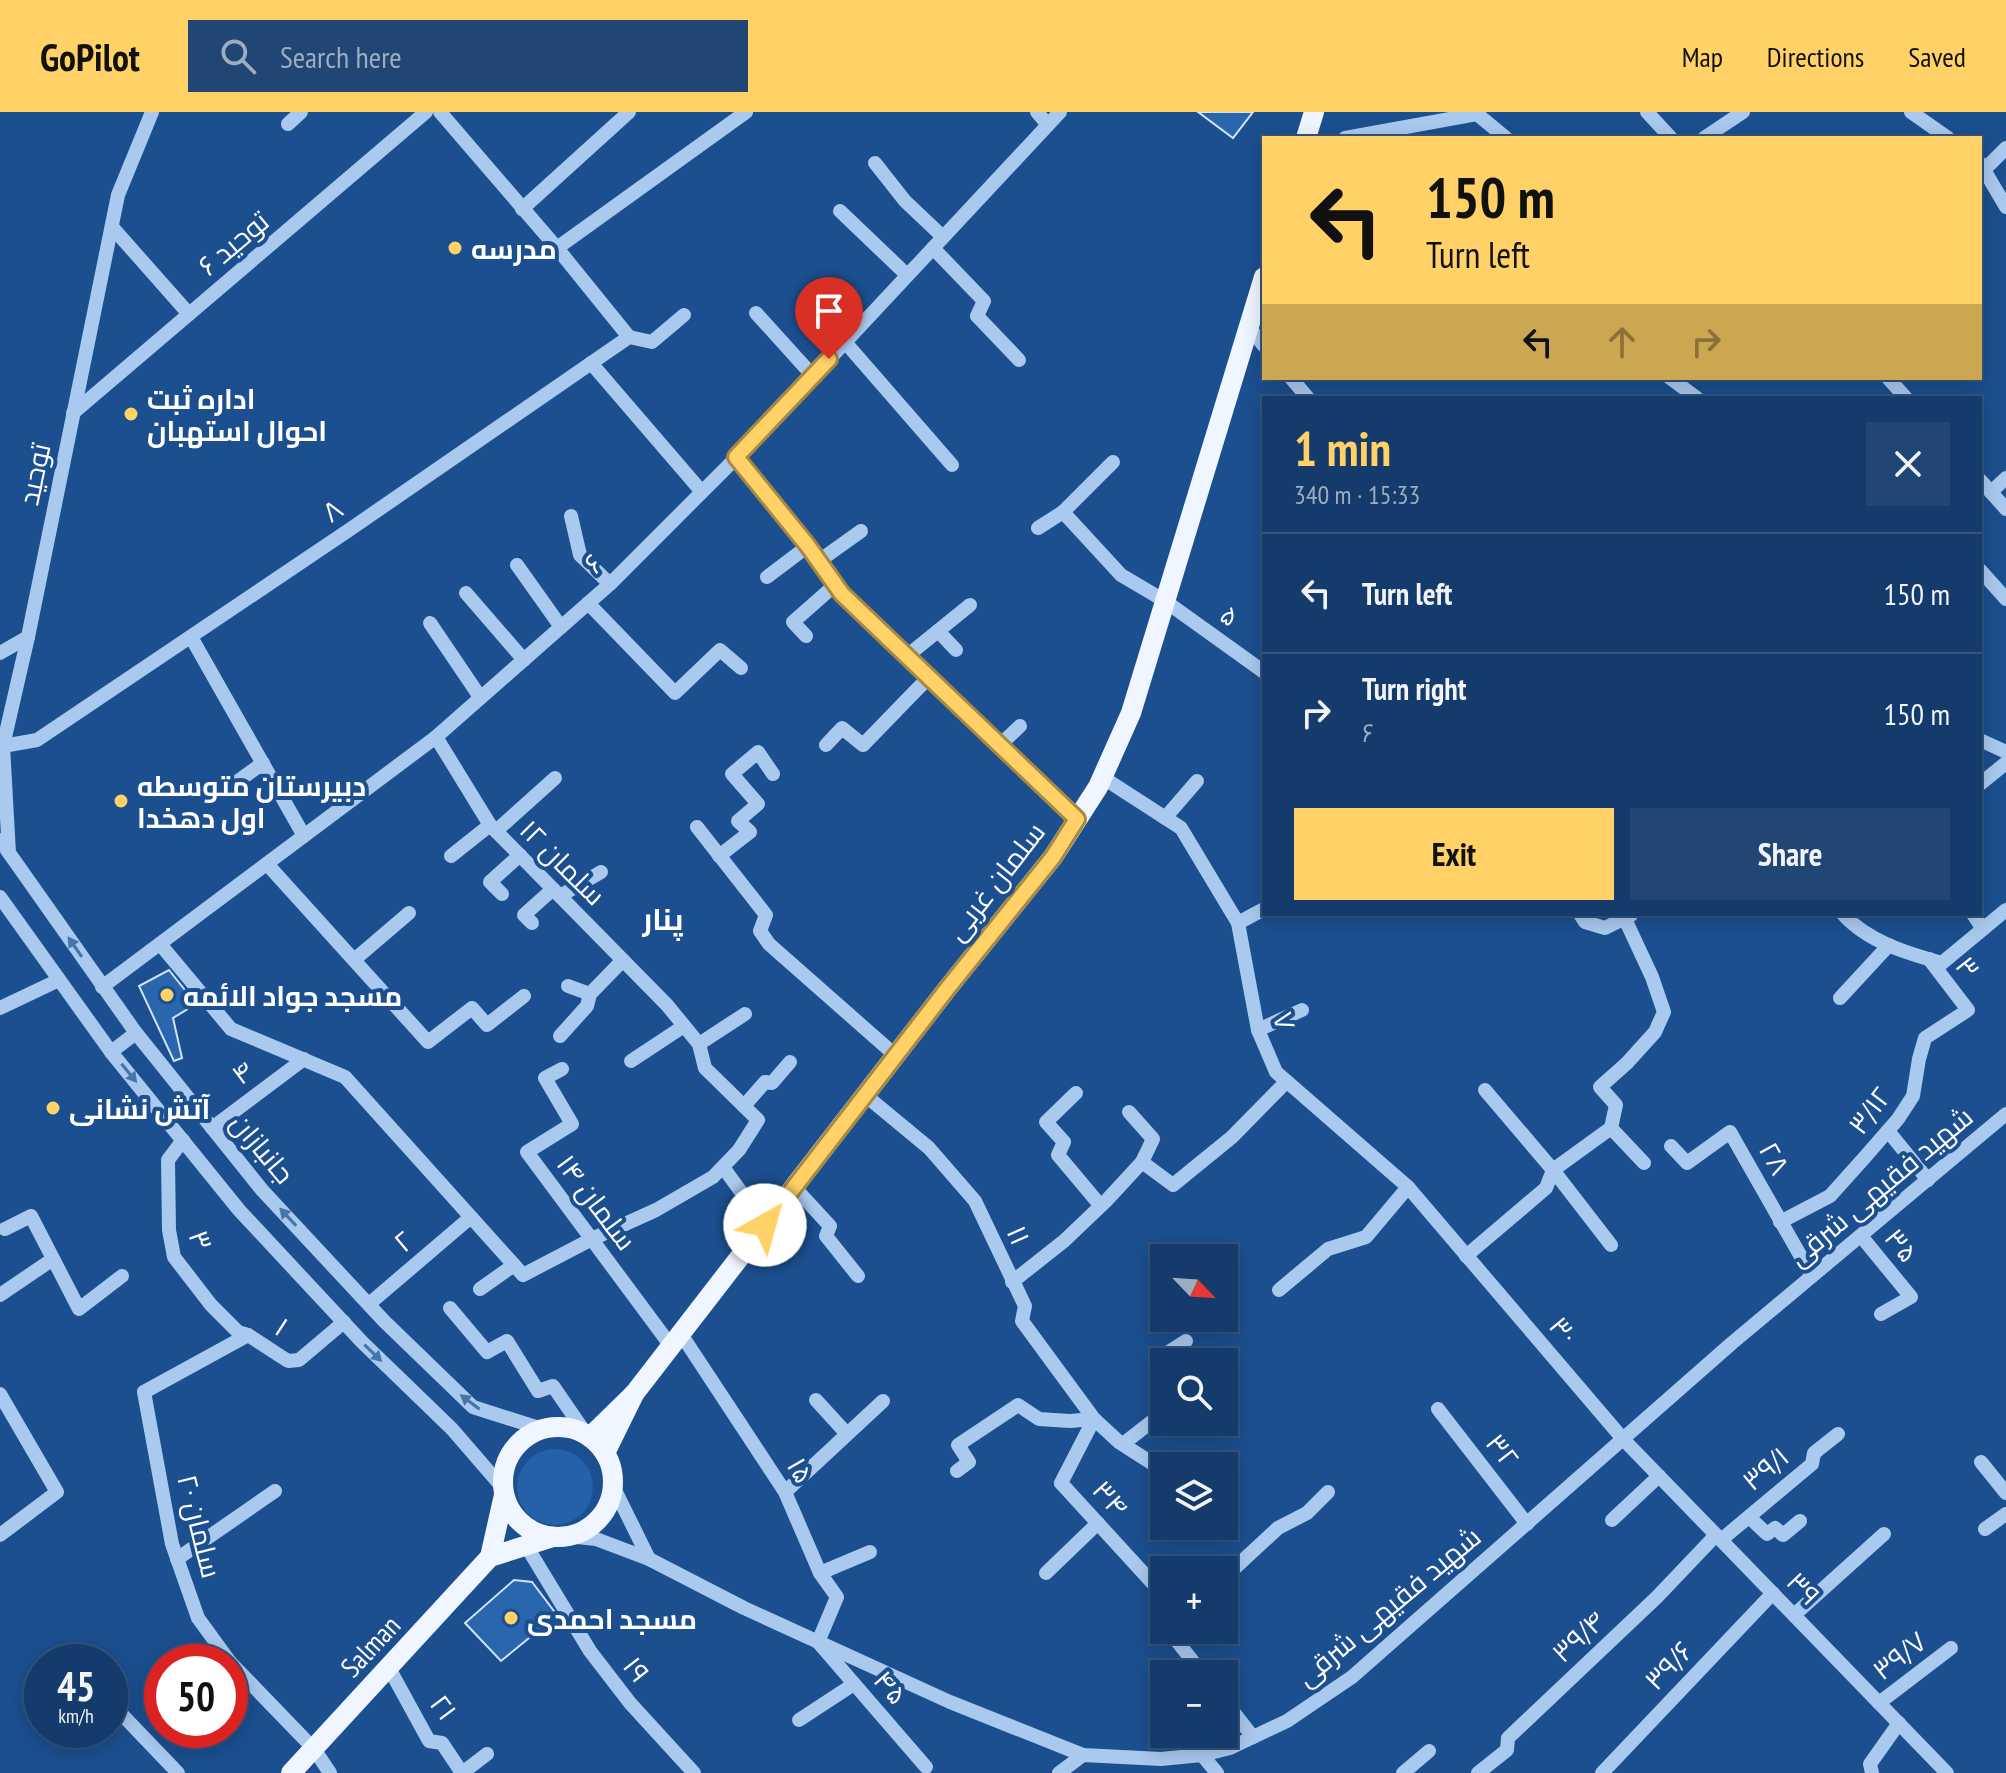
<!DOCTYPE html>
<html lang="en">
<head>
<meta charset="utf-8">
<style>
	:root { --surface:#143b6b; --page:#214673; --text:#f1f3f6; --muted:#9dadc1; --line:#33557e; --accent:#ffd166 }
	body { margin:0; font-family:"PT Sans Narrow",Cairo,sans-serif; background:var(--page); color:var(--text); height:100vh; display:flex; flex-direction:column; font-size:30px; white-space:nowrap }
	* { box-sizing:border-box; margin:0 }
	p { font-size:26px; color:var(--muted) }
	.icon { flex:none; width:44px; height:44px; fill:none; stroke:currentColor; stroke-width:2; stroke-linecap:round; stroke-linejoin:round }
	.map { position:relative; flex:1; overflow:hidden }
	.details { position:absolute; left:1262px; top:284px; width:720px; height:520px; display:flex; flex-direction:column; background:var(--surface); border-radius:0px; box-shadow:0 4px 20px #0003,0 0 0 2px var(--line) }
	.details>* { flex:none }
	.hud { position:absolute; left:1262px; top:24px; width:720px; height:244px; border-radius:0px; box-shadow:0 4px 20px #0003,0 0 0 2px var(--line); background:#ffd166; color:#111; overflow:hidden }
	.needle { width:52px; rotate:115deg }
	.buttons { position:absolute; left:1150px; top:1132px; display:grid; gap:16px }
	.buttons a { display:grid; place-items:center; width:88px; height:88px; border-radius:0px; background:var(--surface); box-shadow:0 4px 20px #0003,0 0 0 2px var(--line); font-size:40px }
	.speed { position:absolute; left:24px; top:1532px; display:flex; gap:16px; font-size:40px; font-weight:700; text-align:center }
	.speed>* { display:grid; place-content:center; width:104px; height:104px; border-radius:50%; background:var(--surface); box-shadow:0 4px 20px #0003,0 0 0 2px var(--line); line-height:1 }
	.speed small { font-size:20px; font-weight:400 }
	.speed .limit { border:12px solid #d22; background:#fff; color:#111 }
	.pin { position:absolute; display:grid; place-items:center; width:68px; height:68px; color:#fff; margin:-82px -34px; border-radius:50% 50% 50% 0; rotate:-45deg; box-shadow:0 0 8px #0007 }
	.pin .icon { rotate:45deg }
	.me { position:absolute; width:88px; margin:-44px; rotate:38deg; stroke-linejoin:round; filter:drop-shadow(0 0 6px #0008) }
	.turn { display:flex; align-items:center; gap:28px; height:168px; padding:0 32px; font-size:36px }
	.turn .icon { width:104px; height:104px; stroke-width:2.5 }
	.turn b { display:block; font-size:56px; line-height:68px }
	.lanes { display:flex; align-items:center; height:76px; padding:0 32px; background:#0003; justify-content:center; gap:40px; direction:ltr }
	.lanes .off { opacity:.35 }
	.round { display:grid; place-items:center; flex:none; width:84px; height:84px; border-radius:0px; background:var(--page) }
	.overview { display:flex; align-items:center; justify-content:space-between; height:136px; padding:0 32px }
	h1 { font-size:48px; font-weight:800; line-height:60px; color:var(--accent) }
	.cta { display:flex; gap:16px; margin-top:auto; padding:16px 32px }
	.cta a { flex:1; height:92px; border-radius:0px; background:var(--accent); color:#111; font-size:32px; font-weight:800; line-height:92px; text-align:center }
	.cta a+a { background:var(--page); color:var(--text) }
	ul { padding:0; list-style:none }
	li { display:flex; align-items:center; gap:24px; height:120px; padding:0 32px; border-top:2px solid var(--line) }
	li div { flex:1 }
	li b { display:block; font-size:30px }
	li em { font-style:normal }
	header { display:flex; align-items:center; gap:48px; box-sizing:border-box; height:112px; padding:0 40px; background:var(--accent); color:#111 }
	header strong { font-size:38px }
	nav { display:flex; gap:44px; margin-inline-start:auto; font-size:28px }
	.search { width:560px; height:72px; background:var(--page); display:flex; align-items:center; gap:20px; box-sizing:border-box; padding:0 28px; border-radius:0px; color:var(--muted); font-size:30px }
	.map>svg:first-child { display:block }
</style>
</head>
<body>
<header>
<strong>GoPilot</strong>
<div class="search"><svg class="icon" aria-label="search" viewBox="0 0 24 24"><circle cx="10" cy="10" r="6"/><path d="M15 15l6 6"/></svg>Search here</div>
<nav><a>Map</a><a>Directions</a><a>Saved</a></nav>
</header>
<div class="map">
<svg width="2006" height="1661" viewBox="0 0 2006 1661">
	<rect width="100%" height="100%" fill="#1b4f8f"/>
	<circle fill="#2461a8" cx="555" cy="1375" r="38"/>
	<g fill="#2a66ad" stroke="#cfe3fa" stroke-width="2">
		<path d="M 1198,0 L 1253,0 L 1233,26 Z"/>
		<path d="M 169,858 L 196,892 L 173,906 L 182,946 L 174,949 L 139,874 Z"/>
		<path d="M 514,1468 L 532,1470 L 557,1503 L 501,1549 L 465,1511 Z"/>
	</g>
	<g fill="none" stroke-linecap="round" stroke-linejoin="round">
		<g stroke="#a9c9ee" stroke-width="14">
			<path d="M 440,0 L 557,136 L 629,225"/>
			<path d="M 1037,0 L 1048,13"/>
			<path d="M 1647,0 L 1671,26"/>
			<path d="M 1911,0 L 1948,26"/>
			<path d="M 288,12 L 301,0"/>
			<path d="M 1345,26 L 1477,2 L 1506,26"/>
			<path d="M 1704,26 L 1743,0"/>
			<path d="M 875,51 L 905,89 L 943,125"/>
			<path d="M 1980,51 L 2006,95"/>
			<path d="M 1984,58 L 2006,36"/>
			<path d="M 522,97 L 629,0"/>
			<path d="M 840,99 L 907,163"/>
			<path d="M 112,115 L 189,202"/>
			<path d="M 557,136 L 746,0"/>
			<path d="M 933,136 L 984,189 L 977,204 L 1019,248"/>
			<path d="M 756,201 L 813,264"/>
			<path d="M 1249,215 L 1264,234"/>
			<path d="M 845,230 L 952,353"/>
			<path d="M 591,251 L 702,380"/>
			<path d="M 1291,266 L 1308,286"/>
			<path d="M 1670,266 L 1697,286"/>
			<path d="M 1888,266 L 1906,286"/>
			<path d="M 73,301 L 426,0"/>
			<path d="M 736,345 L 808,434 L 842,482 L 1077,707"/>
			<path d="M 1980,368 L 2006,397"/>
			<path d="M 1991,380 L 2006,366"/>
			<path d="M 1063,400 L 1121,463 L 1165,489 L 1264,560"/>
			<path d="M 571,404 L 580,443 L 610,472"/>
			<path d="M 1038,416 L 1063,400 L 1113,350"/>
			<path d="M 819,449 L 861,419"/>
			<path d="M 517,453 L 561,515"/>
			<path d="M 1980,458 L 2006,487"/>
			<path d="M 767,465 L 808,434"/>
			<path d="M 466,481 L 524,548"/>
			<path d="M 588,491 L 675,581 L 720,538 L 741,556"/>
			<path d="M 430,511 L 480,585"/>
			<path d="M 938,519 L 956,538"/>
			<path d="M 806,524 L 793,510 L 835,473"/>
			<path d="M 191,525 L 304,724"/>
			<path d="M 0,541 L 28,525"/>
			<path d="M 907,544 L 970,493"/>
			<path d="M 1980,628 L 2006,640"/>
			<path d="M 826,633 L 842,616 L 863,633 L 929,565"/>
			<path d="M 1000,633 L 1020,614"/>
			<path d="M 3,634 L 37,628 L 349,418 L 629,225 L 652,230 L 684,203"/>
			<path d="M 1102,665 L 1181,716 L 1238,811 L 1258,918 L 1276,960 L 1408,1075 L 1623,1327 L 1947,1661"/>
			<path d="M 1980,672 L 2006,651"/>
			<path d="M 230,675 L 263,651"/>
			<path d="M 1165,706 L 1197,669"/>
			<path d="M 697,715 L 766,803 L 760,819 L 769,832 L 895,943"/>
			<path d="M 496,719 L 555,666"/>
			<path d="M 0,728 L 136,921 L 262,1078 L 384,1209 L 473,1295 L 542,1317"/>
			<path d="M 9,741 L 3,634 L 28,525 L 118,83 L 152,0"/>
			<path d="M 451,744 L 490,713"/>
			<path d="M 719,744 L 750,720 L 738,709 L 758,692 L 732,662 L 758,640 L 773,662"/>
			<path d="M 267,752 L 428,930 L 472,896 L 487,913 L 524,884"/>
			<path d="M 502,782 L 490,770 L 520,743"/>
			<path d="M 560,784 L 601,760"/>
			<path d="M 0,785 L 111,940 L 239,1098 L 362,1230 L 452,1317 L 503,1376"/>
			<path d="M 1580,802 L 1585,810 L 1605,816 L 1631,803"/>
			<path d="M 1843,802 C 1868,830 1907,841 1942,851 L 2006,798"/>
			<path d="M 1973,802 L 1983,817"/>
			<path d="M 532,811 L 524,803 L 553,777"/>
			<path d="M 1238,811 L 1264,797"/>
			<path d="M 160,832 L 231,917 L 345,965 L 523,1163 L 592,1127 L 656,1098 L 713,1065 L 739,1038 L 758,1008 L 705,956 L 699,932 L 667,893 L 490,713 L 436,625"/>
			<path d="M 354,848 L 409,801"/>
			<path d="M 568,874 L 590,882"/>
			<path d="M 102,875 L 436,625 L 610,472 L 752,330 L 1060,0"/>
			<path d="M 1840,886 L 1889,833"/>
			<path d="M 0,896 L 59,868"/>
			<path d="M 1258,918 L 1302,898"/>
			<path d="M 560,924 L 587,894 L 590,882 L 623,848"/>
			<path d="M 699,932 L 745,902"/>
			<path d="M 111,940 L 136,921"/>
			<path d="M 631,949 L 684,914"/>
			<path d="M 562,957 L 545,966 L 572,1012 L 527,1040 L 671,1234"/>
			<path d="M 1076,981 L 1046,1010 L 1064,1030 L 1058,1043 L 1100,1093"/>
			<path d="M 865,983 L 929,1036 L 975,1089 L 1025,1194 L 1022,1209 L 1094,1307 L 1119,1330 L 1164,1359"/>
			<path d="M 744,994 L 765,970 L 772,971 L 790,950"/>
			<path d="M 212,1016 L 304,947"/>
			<path d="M 1611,1016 L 1644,1051"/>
			<path d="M 1888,1019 L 1928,1068"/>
			<path d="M 183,1028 L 168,1048 L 169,1118 L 174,1145 L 211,1193 L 238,1220 L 248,1223 L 288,1249 L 299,1248 L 344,1210"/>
			<path d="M 1671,1034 L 1687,1051 L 1730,1020 L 1812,1164"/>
			<path d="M 1142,1050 L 1173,1073 L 1232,1025 L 1286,970"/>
			<path d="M 723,1055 L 765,1113"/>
			<path d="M 794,1075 L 830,1114 L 826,1124 L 858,1164"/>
			<path d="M 1780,1110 L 1830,1084 L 1865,1045 L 1898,1007 L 1913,984 L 1919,947 L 1925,926 L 1968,898 L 1929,847"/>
			<path d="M 5,1117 L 31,1104 L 79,1197 L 122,1164"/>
			<path d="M 1861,1124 L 1911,1185 L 1881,1202"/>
			<path d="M 1611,1133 L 1553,1058 L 1611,1016 L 1616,993 L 1600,975 L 1627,951 L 1655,920 L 1664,900 L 1652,865 L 1625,807"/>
			<path d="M 1466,1144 L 1546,1076 L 1553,1058 L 1485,978"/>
			<path d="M 1012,1170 L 1064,1129 L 1106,1089 L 1142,1050 L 1153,1027 L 1129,1000"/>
			<path d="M 480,1177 L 514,1153"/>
			<path d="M 1279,1178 L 1328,1137 L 1366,1125 L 1408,1075"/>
			<path d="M 0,1183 L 53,1147"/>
			<path d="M 369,1192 L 471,1105"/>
			<path d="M 450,1196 L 487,1240 L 507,1229 L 538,1279 L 553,1274 L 586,1322"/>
			<path d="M 681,1222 L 785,1380 L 820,1461 L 837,1485 L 818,1530 L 926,1655"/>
			<path d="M 1164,1254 L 1158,1247 L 1186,1229"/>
			<path d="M 0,1282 L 57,1380 L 0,1423"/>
			<path d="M 816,1288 L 847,1322"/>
			<path d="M 1438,1297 L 1527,1412"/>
			<path d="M 1094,1307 L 1061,1371 L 1158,1477 L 1164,1493"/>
			<path d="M 1123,1332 L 1164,1300"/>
			<path d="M 1981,1350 L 2006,1381"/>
			<path d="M 957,1359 L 969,1350 L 958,1333 L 1018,1293 L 1039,1307 L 1070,1309 L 1094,1307"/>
			<path d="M 785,1380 L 883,1289"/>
			<path d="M 1749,1405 L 1767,1422 L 1775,1416 L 1783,1423 L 1800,1409"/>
			<path d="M 1612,1408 L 1659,1364"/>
			<path d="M 1985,1417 L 2006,1402"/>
			<path d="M 568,1424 L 596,1427 L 649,1447 L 613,1374"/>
			<path d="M 1721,1428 L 1812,1352 L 1814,1341 L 1838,1322"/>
			<path d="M 527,1435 L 590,1539 L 630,1591 L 694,1661"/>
			<path d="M 177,1447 L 275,1379"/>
			<path d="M 649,1447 L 744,1496 L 950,1590 L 1083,1643 L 1161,1647 L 1202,1643 L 1230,1636 L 1287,1609 L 1352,1565 L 1732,1231 L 2006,1002"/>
			<path d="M 820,1461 L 870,1440"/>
			<path d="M 1046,1461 L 1098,1411"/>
			<path d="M 1224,1466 L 1278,1416 L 1307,1401 L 1328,1380"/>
			<path d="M 1794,1503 L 1884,1422"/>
			<path d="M 1173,1518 L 1176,1528 L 1203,1562"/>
			<path d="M 230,1550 L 198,1506 L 172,1432 L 144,1280 L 248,1223"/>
			<path d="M 230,1550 L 314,1637 L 330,1661"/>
			<path d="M 389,1556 L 429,1629 L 442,1631 L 462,1661 L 487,1642"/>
			<path d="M 1224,1588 L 1253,1625"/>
			<path d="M 110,1590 L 178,1661"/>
			<path d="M 1879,1591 L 1951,1536"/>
			<path d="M 799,1608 L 854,1572"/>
			<path d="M 1202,1643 L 1217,1661"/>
			<path d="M 1059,1661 L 1083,1643"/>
			<path d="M 1403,1661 L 1429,1639"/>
			<path d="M 1478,1661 L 1507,1638 L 1508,1626 L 1657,1485 L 1716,1423"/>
			<path d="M 1602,1661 L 1773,1481"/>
			<path d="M 1872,1661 L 1870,1652 L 1899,1611"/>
		</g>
		<g stroke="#f0f6ff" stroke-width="20">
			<path d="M 1306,26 L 1314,0"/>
			<path d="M 634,1282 L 947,877 L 1053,745 L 1098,675 L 1131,601 L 1264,165"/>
			<circle cx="558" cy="1370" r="55"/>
			<path d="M 590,1325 L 634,1282 L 605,1341"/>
			<path d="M 504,1383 L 490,1445 L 553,1425"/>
			<path d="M 291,1661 L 490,1445"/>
		</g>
	</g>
	<defs><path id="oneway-solid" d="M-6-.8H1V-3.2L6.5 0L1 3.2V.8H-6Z" transform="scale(2)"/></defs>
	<g fill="#4674ac">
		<use href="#oneway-solid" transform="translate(75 835) rotate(-125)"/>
		<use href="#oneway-solid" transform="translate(129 961) rotate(51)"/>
		<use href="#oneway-solid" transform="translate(288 1105) rotate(-133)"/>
		<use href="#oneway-solid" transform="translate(373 1241) rotate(44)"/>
		<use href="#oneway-solid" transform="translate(470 1290) rotate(-143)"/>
	</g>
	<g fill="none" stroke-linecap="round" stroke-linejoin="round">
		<defs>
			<path id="route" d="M 765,1113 L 947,877 L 1053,745 L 1077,707 L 842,482 L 808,434 L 736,345 L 829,247"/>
		</defs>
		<use href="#route" stroke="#a68842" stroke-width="20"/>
		<use href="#route" stroke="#ffd166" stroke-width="14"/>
	</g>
	<g fill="#ffd166" stroke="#1b4f8f" stroke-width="3">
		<circle cx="455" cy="136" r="8"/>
		<circle cx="131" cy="302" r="8"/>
		<circle cx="121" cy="689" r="8"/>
		<circle cx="167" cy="883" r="8"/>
		<circle cx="53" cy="996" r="8"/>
		<circle cx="511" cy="1506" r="8"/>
	</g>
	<g text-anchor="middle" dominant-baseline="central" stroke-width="8" stroke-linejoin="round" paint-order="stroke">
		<g font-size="28" fill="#fff" stroke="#1b4f8f">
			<text transform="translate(233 131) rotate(-40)">توحید ۶</text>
			<text transform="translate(34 362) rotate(-78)">توحید</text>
			<text transform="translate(332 398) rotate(-34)">۸</text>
			<text transform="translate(593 451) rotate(-43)">۶</text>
			<text transform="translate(1230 503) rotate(36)">۵</text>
			<text transform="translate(563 750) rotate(45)">سلمان ۱۲</text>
			<text transform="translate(995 769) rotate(-52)">سلمان غربی</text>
			<text transform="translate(1968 855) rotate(52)">۳</text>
			<text transform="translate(1285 909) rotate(74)">۷</text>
			<text transform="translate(242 960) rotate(-37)">۴</text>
			<text transform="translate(1869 998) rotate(-53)">۳/۱۲</text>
			<text transform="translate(263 1036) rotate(50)">جانبازان</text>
			<text transform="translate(1775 1046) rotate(61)">۲۸</text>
			<text transform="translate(1880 1074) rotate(-40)">شهید فقیهی شرقی</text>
			<text transform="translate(597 1090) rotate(53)">سلمان ۱۴</text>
			<text transform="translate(1019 1123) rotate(66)">۱۱</text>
			<text transform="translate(201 1128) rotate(70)">۳</text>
			<text transform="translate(403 1129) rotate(-40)">۲</text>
			<text transform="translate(1902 1133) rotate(51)">۳۵</text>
			<text transform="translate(282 1214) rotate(33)">۱</text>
			<text transform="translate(1564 1218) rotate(50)">۳۰</text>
			<text transform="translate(1503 1338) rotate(52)">۳۲</text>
			<text transform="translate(1765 1356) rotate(-40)">۳۹/۱</text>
			<text transform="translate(801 1358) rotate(60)">۱۵</text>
			<text transform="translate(1111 1386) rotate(48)">۳۴</text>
			<text transform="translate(200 1414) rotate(76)">سلمان ۲۰</text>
			<text transform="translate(1804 1476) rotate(46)">۳۹</text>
			<text transform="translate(1388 1494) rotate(-40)">شهید فقیهی شرقی</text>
			<text transform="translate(1578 1524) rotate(-43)">۳۹/۴</text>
			<text transform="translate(370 1534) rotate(-47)">Salman</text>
			<text transform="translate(1899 1543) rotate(-38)">۳۹/۷</text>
			<text transform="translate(1668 1553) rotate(-46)">۳۹/۶</text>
			<text transform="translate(637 1557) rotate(52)">۱۹</text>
			<text transform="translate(891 1575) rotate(49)">۴۵</text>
			<text transform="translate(444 1595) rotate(53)">۲۱</text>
		</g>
		<g font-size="28" font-weight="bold" fill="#fff" stroke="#1b4f8f" text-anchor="start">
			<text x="471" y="136">مدرسه</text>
			<text x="147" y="286">اداره ثبت<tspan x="147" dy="32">احوال استهبان</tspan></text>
			<text x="137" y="673">دبیرستان متوسطه<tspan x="137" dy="32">اول دهخدا</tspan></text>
			<text x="183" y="883">مسجد جواد الائمه</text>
			<text x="69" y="996">آتش نشانی</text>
			<text x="527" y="1506">مسجد احمدی</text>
		</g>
		<g font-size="30" font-weight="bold" fill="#fff" stroke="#1b4f8f">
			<text x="663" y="806">پنار</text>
		</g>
	</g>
</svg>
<div class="buttons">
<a><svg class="needle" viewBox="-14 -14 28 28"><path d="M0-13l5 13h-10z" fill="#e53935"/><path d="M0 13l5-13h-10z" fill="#9dadc1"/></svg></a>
<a><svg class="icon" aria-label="search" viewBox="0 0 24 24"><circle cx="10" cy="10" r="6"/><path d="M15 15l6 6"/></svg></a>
<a><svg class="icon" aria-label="layers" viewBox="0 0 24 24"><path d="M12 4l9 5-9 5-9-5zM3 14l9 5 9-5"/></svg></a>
<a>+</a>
<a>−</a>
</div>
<div class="speed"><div>45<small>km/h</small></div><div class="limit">50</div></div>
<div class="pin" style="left:829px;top:247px;background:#d93025"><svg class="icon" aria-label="arrive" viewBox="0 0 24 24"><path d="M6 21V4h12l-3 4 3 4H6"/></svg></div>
<svg class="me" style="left:765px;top:1113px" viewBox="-20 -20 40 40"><circle r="19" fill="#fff"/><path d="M0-13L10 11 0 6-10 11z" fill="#ffd166"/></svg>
<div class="hud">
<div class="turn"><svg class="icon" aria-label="left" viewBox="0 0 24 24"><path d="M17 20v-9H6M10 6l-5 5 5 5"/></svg><div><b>150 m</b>Turn left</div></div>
<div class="lanes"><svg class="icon" aria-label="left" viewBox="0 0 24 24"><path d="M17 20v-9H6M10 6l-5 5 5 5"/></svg><svg class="icon off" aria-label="ahead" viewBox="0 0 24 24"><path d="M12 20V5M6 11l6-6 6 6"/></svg><svg class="icon off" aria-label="right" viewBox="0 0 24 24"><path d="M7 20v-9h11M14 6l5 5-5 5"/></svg></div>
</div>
<section class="details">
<div class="overview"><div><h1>1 min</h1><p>340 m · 15:33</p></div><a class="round"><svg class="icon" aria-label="close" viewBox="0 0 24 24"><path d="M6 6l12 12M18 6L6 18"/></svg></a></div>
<ul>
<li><svg class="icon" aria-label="left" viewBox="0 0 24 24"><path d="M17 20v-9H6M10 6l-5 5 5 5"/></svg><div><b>Turn left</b></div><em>150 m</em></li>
<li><svg class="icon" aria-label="right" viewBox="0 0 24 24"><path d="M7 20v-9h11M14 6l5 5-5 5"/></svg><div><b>Turn right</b><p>۶</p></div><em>150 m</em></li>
</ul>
<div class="cta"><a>Exit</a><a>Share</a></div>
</section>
</div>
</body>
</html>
